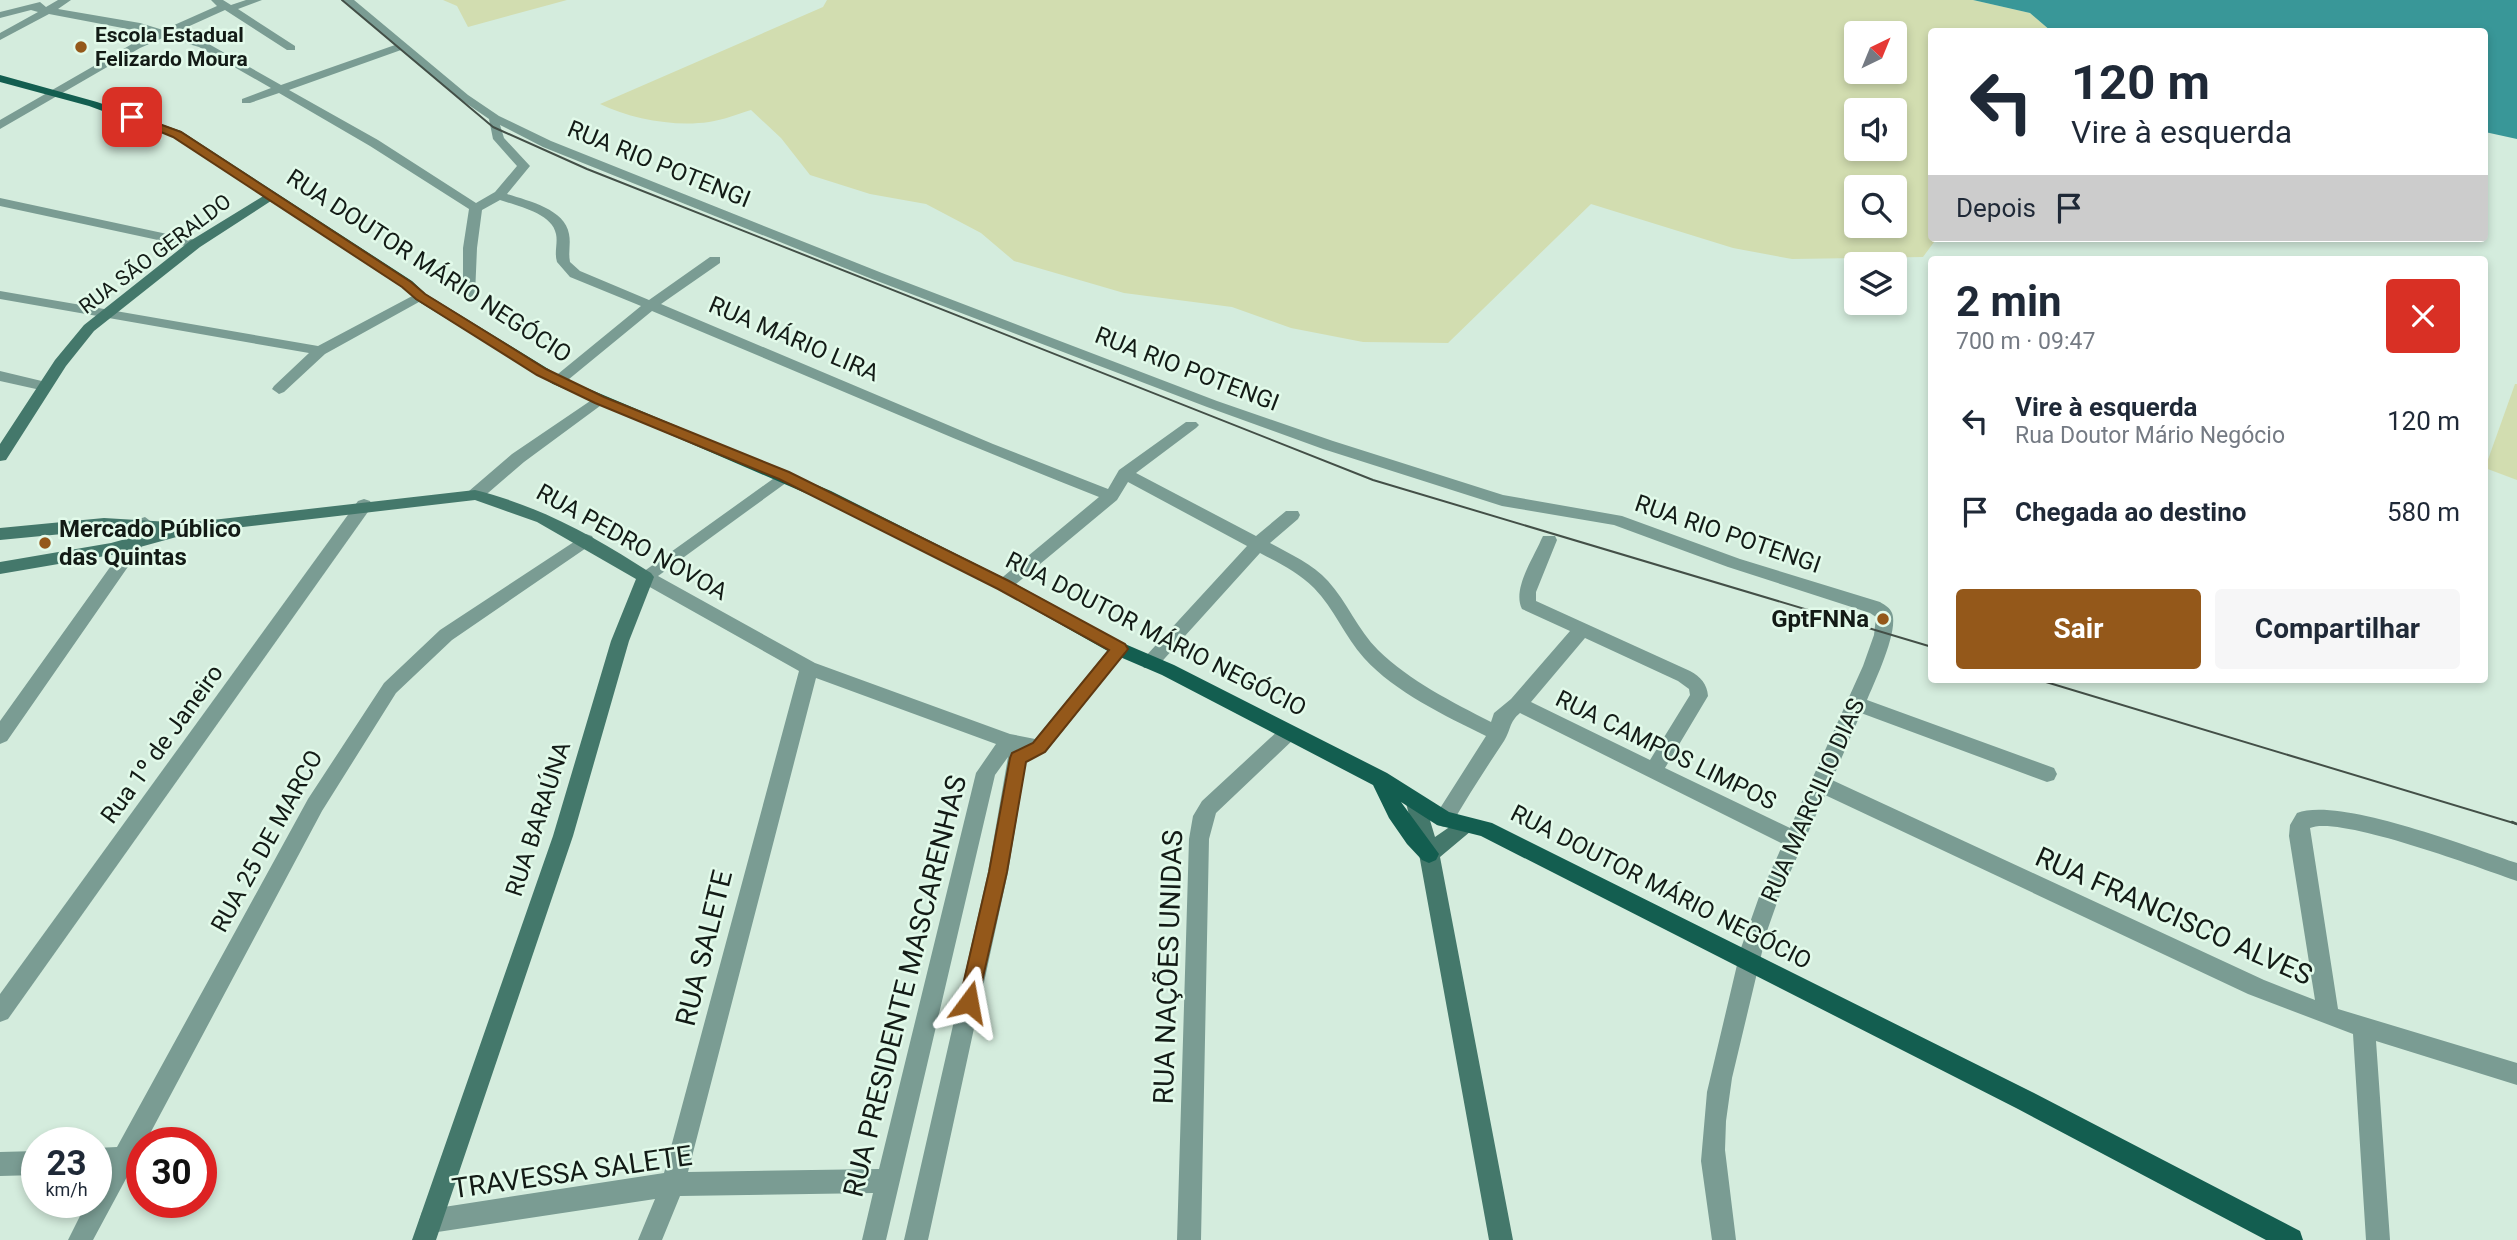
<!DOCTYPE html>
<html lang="pt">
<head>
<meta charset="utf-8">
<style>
	:root { --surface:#fff; --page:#f6f6f7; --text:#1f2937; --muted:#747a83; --accent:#94581a }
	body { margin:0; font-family:Roboto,sans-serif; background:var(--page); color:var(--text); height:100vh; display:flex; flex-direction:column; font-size:26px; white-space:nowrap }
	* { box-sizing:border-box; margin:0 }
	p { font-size:23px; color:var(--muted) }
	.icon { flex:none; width:38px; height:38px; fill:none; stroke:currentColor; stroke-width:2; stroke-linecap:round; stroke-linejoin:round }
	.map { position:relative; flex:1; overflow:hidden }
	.panel { position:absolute; left:1928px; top:256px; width:560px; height:427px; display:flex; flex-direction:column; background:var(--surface); border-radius:7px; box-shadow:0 4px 10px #0003 }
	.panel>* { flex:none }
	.top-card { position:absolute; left:1928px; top:28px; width:560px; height:214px; border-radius:7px; box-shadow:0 4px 10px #0003; background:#fff; color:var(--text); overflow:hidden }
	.needle { width:46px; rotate:43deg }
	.buttons { position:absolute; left:1844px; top:21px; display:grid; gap:14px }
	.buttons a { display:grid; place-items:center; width:63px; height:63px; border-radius:7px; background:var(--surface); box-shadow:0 4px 10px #0003; font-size:35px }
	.speed { position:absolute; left:21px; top:1127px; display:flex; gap:14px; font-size:35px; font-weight:700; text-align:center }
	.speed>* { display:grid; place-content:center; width:91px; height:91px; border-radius:50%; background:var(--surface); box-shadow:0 4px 10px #0003; line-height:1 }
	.speed small { font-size:18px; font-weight:400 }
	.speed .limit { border:10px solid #d22; background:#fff; color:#111 }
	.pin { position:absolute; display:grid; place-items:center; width:60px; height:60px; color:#fff; margin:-30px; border-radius:14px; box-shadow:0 4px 10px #0006 }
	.me { position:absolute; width:77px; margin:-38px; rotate:13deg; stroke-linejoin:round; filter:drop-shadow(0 0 5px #0008) }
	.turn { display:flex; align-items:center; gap:24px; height:147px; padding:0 28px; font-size:32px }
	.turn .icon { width:91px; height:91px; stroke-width:2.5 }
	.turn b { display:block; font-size:49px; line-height:60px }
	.then { display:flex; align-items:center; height:66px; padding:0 28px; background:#0003; gap:14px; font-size:26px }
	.round { display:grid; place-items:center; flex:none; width:74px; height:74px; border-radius:7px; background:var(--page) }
	.overview { display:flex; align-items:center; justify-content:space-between; height:119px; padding:0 28px }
	h1 { font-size:42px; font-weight:700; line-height:52px }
	.button { display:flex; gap:14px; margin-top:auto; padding:14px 28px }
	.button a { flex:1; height:80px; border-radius:7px; background:var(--accent); color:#fff; font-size:28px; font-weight:700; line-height:80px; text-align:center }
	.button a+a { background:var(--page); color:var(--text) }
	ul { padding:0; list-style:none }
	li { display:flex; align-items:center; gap:21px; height:91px; padding:0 28px }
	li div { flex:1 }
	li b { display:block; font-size:26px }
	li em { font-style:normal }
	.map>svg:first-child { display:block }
</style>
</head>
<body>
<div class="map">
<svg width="2517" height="1240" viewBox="0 0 2517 1240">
	<rect width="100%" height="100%" fill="#d4ecdd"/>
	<g fill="#d2ddb0" fill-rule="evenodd">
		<path d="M 443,0 L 567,0 L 468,27 L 457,6 Z"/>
		<path d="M 827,0 L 1973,0 L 2030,13 L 2051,31 L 1932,32 L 1932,238 L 1937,238 L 1923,257 L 1792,259 L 1733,248 L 1591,204 L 1448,343 L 1363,342 L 1291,328 L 1232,307 L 1124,293 L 1014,261 L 981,233 L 926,204 L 870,194 L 810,175 L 781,138 L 751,110 C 738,114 723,120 709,122 C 674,127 631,119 600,104 L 823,7 ZM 1857,33 L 1895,33 L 1895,72 L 1857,72 ZM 1857,110 L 1895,110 L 1895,149 L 1857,149 ZM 1857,187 L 1895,187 L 1895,226 L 1857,226 Z"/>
		<path d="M 2515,384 L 2517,384 L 2517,480 L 2485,468 Z"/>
	</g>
	<path fill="#399798" d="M 1973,0 L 2517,0 L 2517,139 L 2485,132 L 2485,32 L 2051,31 L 2030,13 Z"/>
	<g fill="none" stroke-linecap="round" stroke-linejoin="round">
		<g fill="#7a9c93" fill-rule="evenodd">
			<path d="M 58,0 L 71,0 L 58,9 L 140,23 L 163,30 L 217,6 L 211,0 L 223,0 L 231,5 L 246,0 L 262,0 L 238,9 L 295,46 L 295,50 L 287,50 L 225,10 L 174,33 L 207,43 L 281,85 L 395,45 L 343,0 L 354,0 L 468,95 L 499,116 L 551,141 L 882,273 L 1217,401 L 1333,441 L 1503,495 L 1622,516 L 1740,559 L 1880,602 C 1885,605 1890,608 1892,613 C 1899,631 1874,683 1867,700 L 2054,768 L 2057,774 L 2054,780 L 2047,782 L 1861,713 L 1832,780 L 2264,980 L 2315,1000 L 2289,836 L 2290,825 L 2297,813 C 2338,796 2472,848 2517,863 L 2517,881 C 2480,868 2339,815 2310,828 L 2338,1009 L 2517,1063 L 2517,1085 L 2376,1041 L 2390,1240 L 2366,1240 L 2353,1034 L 2248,994 L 1825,795 L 1779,897 L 1767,931 L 1732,1078 L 1726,1121 L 1725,1150 L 1736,1240 L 1712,1240 L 1701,1161 L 1707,1092 L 1741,948 L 1759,897 L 1783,844 L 1520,713 C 1509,722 1511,730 1504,741 C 1486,768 1468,796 1451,825 L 1444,827 L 1437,825 L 1434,819 L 1437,813 L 1486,736 C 1444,715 1396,693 1364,658 C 1345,637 1334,608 1314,588 C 1298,572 1279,563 1260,553 L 1156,668 L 1144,668 L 1141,663 L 1144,658 L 1247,546 L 1128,482 L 1117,500 L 1010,589 L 998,589 L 995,585 L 998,581 L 1099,497 C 949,438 801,373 652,311 L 563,384 L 553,384 L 551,381 L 553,378 L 641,306 L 570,277 L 557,262 C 554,252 558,243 556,234 C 552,213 517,206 500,200 L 482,210 L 477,248 L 475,295 L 468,299 L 463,298 L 463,248 L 469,209 L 370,146 L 279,93 L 250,103 L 242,103 L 242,99 L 271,88 L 199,47 L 165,37 L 140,48 L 0,129 L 0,120 L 132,44 L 154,34 L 49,14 L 0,40 L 0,33 L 38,12 L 31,10 L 0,18 L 0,12 L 40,2 L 46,7 ZM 401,50 L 460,99 L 489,119 L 493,139 L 517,166 L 495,192 L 476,203 L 378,140 L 289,90 ZM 500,125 L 543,147 L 872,279 L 1207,407 L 1323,449 L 1502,506 L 1614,525 L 1728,567 L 1870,613 L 1876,617 L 1874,635 L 1863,666 L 1790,828 L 1665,768 L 1708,696 C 1707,684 1701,677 1690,671 L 1536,601 L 1536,592 L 1557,540 L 1555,536 L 1543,536 L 1541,540 C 1533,559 1512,589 1522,609 L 1570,631 L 1511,699 L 1494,713 L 1491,722 C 1452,702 1410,681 1378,650 C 1358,630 1347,602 1328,581 C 1313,564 1290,554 1270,543 L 1298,519 L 1300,515 L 1298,511 L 1286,511 L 1256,536 L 1136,473 L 1196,428 L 1199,425 L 1196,422 L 1186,422 L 1119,470 L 1108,489 L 993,444 L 661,304 L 720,263 L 720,257 L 710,257 L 649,300 L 580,271 L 570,262 C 568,252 571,244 569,234 C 565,209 528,201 507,194 L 530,166 L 504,138 ZM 1585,638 L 1678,681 L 1689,689 L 1690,695 L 1650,760 L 1531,702 Z"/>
			<path d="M 0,198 L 195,240 L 202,244 L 195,248 L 0,206 Z"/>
			<path d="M 0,291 L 318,346 L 416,294 L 421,293 L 428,297 L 325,354 L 284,392 L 279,394 L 272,389 L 274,386 L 309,353 L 0,299 Z"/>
			<path d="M 0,371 L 50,383 L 52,386 L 45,391 L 0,381 Z"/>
			<path d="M 599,395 L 604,397 L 606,400 L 604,403 L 524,462 L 481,499 L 469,499 L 467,495 L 469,491 L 512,454 Z"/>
			<path d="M 784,471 L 792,476 L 790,480 L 658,576 L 815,663 L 1010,734 L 1035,739 L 1113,644 L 1125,644 L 1128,649 L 1046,752 L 1031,759 L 1027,757 L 1008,872 L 928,1240 L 904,1240 L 988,872 L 1008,757 L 995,775 L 886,1240 L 862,1240 L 873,1193 L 680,1196 L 662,1240 L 638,1240 L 655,1199 L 431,1233 L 422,1230 L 419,1221 L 422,1212 L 431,1209 L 664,1173 L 799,671 L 639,581 L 636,577 ZM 816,678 L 996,744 L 976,773 L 879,1169 L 688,1172 Z"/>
			<path d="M 364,499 L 370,501 L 372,505 L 370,509 L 8,1019 L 0,1022 L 0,994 L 358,501 Z"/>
			<path d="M 145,517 L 153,523 L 141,548 L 7,741 L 0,744 L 0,721 L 128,542 L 139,519 Z"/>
			<path d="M 586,534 L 592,536 L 594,540 L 592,544 L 452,640 L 396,693 L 322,811 L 145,1143 L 142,1143 L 142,1149 L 93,1240 L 68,1240 L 87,1202 L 96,1202 L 96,1186 L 104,1172 L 96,1172 L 96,1148 L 117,1147 L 308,799 L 384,683 L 440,630 Z"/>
			<path d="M 1288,725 L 1295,728 L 1297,733 L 1295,738 L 1216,813 L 1209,839 L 1201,1240 L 1177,1240 L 1189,839 L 1193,816 L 1202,801 L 1281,728 Z"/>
			<path d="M 37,1151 L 37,1175 L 0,1176 L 0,1152 Z"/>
		</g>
		<g fill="#44786b" fill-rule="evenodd">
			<path d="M 270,192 L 276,196 L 274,199 L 200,247 L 94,331 L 66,366 L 6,460 L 0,461 L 0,444 L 55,360 L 84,325 L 190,241 Z"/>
			<path d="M 475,490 C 540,506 595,537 651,573 L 654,577 L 629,641 L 573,836 L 436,1240 L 412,1240 L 553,836 L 611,641 L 636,579 L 537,522 L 475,500 L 191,533 L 111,555 L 0,574 L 0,562 L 111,543 L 155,531 L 104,530 L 0,540 L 0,528 L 104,518 L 186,523 Z"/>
			<path d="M 1416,795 L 1423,797 L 1435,837 L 1464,817 L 1471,819 L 1474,825 L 1471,831 L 1440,857 L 1513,1240 L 1489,1240 L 1419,854 L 1406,803 L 1409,797 Z"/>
		</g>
		<path fill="#135e50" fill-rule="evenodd" d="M 0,75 L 97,102 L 181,131 L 412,281 L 426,294 L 563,378 L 831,491 L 1010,581 L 1125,644 L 1174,665 L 1387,773 L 1449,812 L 1492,823 L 2034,1093 L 2300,1231 L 2303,1240 L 2266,1240 L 2018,1109 L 1481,836 L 1437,825 L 1401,802 L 1439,854 L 1436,860 L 1429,863 L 1422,860 L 1407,844 L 1389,818 L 1373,785 L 1162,675 L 1113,654 L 998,589 L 819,499 L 553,384 L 416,300 L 402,287 L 173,137 L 89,106 L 0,82 Z"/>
		<g stroke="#434f47" stroke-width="2">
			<path d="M 342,0 L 493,127 L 587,169 L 1373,480 L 1932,647"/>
			<path d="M 2036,679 L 2517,824"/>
		</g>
		<path stroke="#434f47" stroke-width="2.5" d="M 2512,822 L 2517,824"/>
	</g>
	<path fill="#94581a" stroke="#603911" stroke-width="2" d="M 132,114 L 181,132 L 411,282 L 425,294 L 546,369 L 604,397 L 789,472 L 1009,581 L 1125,644 L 1128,649 L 1125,653 L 1045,752 L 1026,762 L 1007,872 L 976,1008 L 969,1011 L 962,1008 L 959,1002 L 989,872 L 1010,758 L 1012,753 L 1033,743 L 1109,650 L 998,589 L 779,479 L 595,403 L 537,375 L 416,299 L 402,287 L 173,137 L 129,119 L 127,117 Z"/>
	<g fill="#94581a" stroke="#e2faea" stroke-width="2.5">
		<circle cx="81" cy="47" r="7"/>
		<circle cx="45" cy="543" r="7"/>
		<circle cx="1883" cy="619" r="7"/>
	</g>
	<g text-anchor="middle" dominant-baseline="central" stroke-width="5" stroke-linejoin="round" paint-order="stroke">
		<g font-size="21" font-weight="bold" fill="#131b16" stroke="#e2faea" text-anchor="start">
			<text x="95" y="35">Escola Estadual<tspan x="95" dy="24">Felizardo Moura</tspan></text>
		</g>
		<g font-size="21" fill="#131b16" stroke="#e2faea">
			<text transform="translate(155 254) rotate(-37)">RUA SÃO GERALDO</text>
		</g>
		<g font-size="24" fill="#131b16" stroke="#e2faea">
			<text transform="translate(659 164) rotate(22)">RUA RIO POTENGI</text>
			<text transform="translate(429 266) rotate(33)">RUA DOUTOR MÁRIO NEGÓCIO</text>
			<text transform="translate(794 339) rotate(23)">RUA MÁRIO LIRA</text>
			<text transform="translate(1187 369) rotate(21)">RUA RIO POTENGI</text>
			<text transform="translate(1728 534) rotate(19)">RUA RIO POTENGI</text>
			<text transform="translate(632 542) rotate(29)">RUA PEDRO NOVOA</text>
			<text transform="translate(1156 634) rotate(27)">RUA DOUTOR MÁRIO NEGÓCIO</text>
			<text transform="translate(162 744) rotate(-54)">Rua 1º de Janeiro</text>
			<text transform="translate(1666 750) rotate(26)">RUA CAMPOS LIMPOS</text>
			<text transform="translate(1813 800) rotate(-66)">RUA MARCILIO DIAS</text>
			<text transform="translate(538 819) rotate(-72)">RUA BARAÚNA</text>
			<text transform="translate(267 841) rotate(-61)">RUA 25 DE MARCO</text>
			<text transform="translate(1661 887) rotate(27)">RUA DOUTOR MÁRIO NEGÓCIO</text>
		</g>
		<g font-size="24" font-weight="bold" fill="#131b16" stroke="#e2faea" text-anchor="start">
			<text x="59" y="529">Mercado Público<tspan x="59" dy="28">das Quintas</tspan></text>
			<text x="1869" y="619" text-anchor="end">GptFNNa</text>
		</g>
		<g font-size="28" fill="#131b16" stroke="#e2faea">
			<text transform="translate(2174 916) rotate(24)">RUA FRANCISCO ALVES</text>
			<text transform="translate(704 948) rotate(-76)">RUA SALETE</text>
			<text transform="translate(1168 967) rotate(-88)">RUA NAÇÕES UNIDAS</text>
			<text transform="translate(905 986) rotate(-76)">RUA PRESIDENTE MASCARENHAS</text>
			<text transform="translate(572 1172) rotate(-8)">TRAVESSA SALETE</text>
		</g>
	</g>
</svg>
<div class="buttons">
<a><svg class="needle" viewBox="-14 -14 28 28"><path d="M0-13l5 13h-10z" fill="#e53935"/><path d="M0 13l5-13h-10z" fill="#747a83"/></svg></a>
<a><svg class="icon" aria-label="sound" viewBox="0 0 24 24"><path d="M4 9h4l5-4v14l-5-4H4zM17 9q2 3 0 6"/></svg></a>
<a><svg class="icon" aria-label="search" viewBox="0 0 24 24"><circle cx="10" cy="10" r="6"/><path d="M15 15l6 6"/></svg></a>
<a><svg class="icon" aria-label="layers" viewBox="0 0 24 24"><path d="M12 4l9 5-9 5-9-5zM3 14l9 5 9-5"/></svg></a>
</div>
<div class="speed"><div>23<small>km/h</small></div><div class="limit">30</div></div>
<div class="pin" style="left:132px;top:117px;background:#d93025"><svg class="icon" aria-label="arrive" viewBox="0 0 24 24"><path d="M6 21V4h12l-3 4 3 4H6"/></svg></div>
<svg class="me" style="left:969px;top:1002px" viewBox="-20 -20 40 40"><path d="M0-17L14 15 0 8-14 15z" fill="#94581a" stroke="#fff" stroke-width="4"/></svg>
<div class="top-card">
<div class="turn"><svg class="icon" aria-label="left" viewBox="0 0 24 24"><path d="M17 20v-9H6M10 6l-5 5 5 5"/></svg><div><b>120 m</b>Vire à esquerda</div></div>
<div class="then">Depois<svg class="icon" aria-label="arrive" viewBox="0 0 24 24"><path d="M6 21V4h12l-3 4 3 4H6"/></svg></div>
</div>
<section class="panel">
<div class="overview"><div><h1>2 min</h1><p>700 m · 09:47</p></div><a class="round" style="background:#d93025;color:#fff"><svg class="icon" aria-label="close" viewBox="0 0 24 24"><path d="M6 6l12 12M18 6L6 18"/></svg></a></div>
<ul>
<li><svg class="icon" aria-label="left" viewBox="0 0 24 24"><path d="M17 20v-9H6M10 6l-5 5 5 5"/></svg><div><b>Vire à esquerda</b><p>Rua Doutor Mário Negócio</p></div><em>120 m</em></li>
<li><svg class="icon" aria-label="arrive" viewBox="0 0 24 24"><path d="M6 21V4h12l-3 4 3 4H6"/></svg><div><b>Chegada ao destino</b></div><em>580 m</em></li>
</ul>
<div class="button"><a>Sair</a><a>Compartilhar</a></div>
</section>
</div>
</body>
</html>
